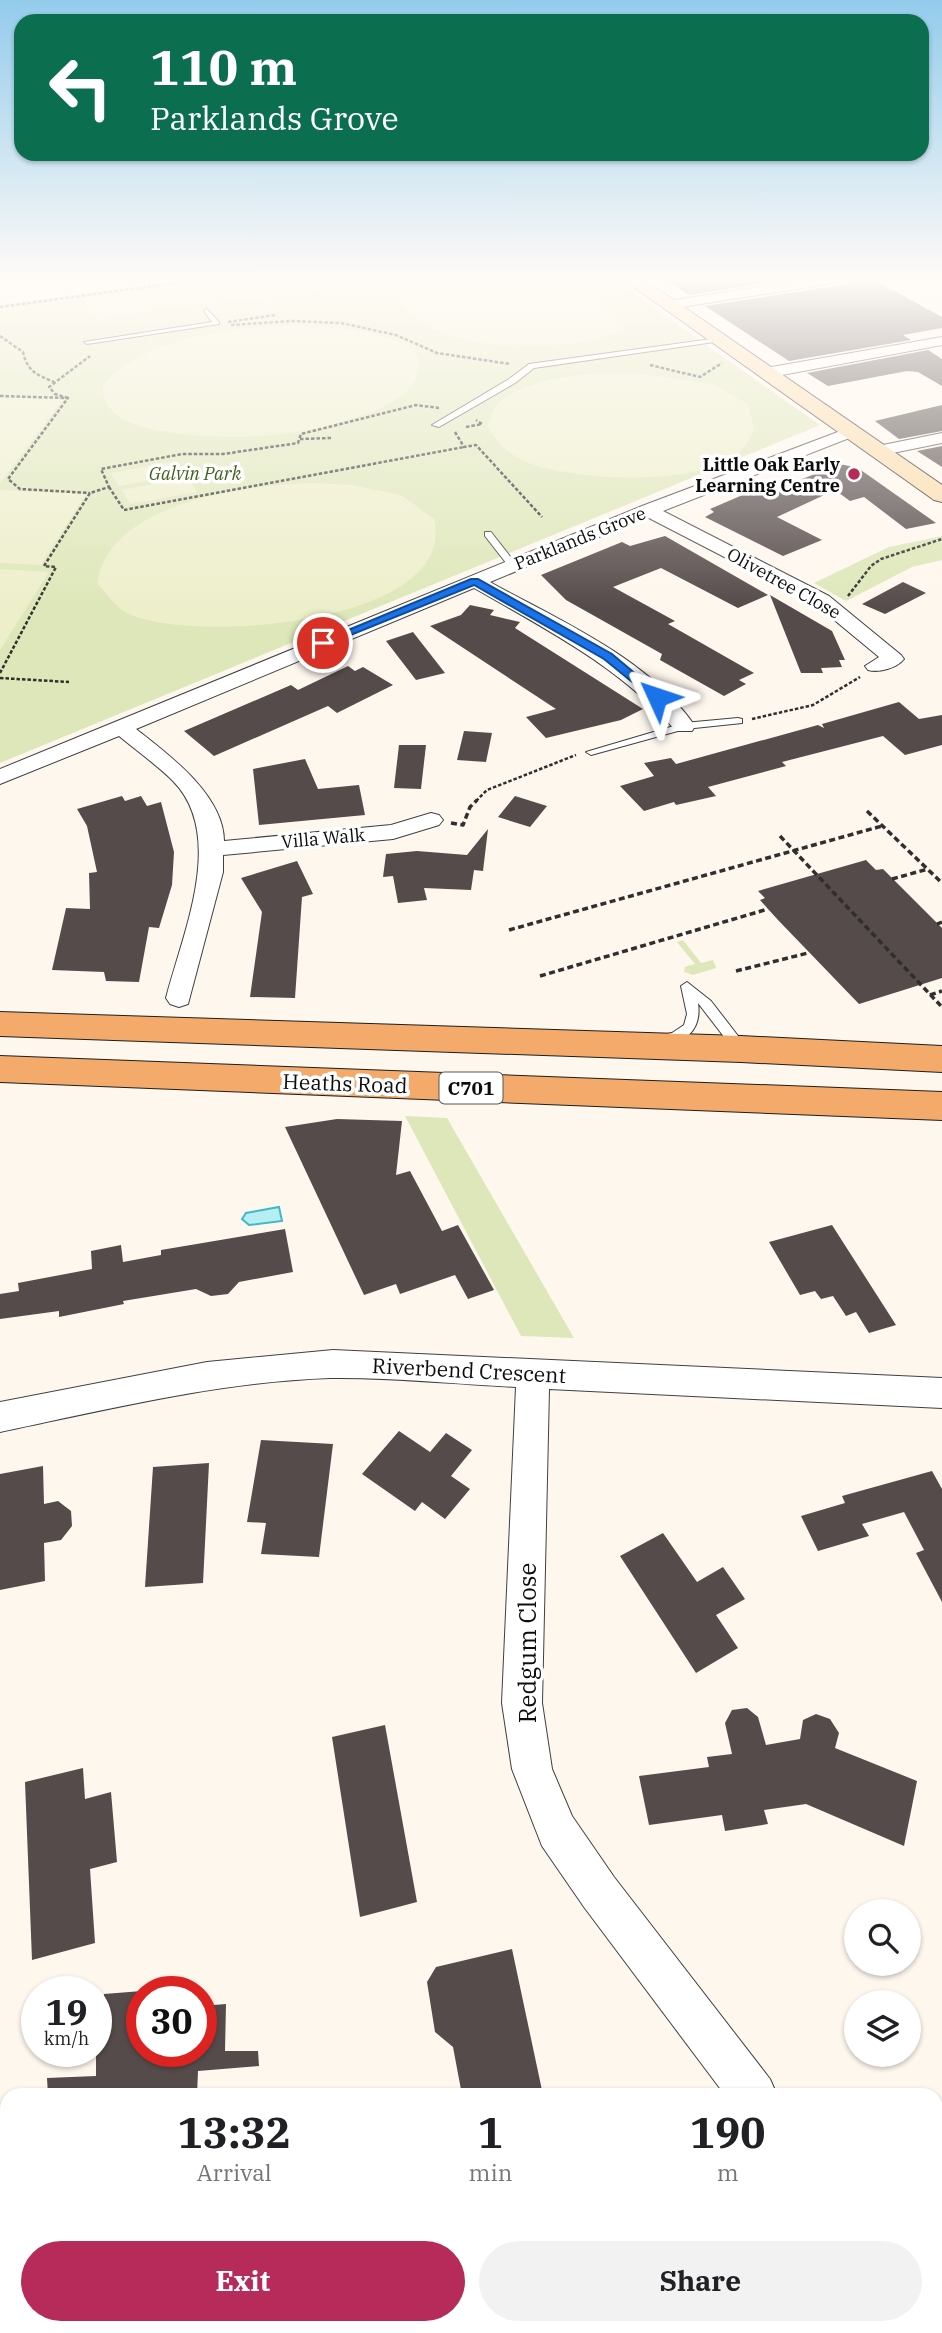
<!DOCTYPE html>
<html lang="en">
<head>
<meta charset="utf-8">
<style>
	:root { --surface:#fff; --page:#f2f2f2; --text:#202124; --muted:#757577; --accent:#b72b5a }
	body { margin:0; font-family:"IBM Plex Serif",serif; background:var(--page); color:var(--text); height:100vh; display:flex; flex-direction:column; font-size:26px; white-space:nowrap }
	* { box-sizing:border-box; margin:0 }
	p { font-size:23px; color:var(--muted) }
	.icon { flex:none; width:38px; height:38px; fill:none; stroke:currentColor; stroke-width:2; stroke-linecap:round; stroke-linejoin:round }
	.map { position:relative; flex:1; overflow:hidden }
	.sheet { position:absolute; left:0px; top:2088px; width:943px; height:247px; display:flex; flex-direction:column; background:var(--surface); border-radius:21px 21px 0 0; box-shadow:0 2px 5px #0004 }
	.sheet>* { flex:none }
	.guide { position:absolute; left:14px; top:14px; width:915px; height:147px; border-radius:21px; box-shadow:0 2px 5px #0004; background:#0b6e4f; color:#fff; overflow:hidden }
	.tools { position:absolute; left:844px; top:1899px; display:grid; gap:14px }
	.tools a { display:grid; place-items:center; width:77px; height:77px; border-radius:50%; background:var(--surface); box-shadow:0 2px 5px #0004; font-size:35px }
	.speed { position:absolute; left:21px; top:1976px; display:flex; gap:14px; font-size:35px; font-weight:700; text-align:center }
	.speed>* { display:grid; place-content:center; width:91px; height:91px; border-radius:50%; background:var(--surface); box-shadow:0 2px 5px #0004; line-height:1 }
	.speed small { font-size:18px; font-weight:400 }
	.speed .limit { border:10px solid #d22; background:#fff; color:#111 }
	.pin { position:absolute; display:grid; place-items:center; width:60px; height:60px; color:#fff; margin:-30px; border:4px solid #fff; border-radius:50%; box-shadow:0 2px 7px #0007 }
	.me { position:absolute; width:77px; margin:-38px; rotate:312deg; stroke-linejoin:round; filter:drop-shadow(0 0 5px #0008) }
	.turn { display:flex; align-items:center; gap:24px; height:147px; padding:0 21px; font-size:32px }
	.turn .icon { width:91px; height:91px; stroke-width:2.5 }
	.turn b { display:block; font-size:49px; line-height:60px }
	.eta { display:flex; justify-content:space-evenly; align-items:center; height:119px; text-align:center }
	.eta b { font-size:42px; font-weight:700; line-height:49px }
	.action { display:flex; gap:14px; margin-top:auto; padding:14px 21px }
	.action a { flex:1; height:80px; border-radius:42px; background:var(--accent); color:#fff; font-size:28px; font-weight:700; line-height:80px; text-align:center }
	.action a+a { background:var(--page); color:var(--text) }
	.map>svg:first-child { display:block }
</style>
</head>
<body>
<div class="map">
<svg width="942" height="2333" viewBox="0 0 942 2333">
	<rect width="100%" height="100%" fill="#fef7ee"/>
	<g fill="#dee7b9">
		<path d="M 183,280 L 614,280 L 820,425 L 0,763 L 0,305 Z"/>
		<path d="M 942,536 L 942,560 L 912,567 L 846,601 L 814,583 L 889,547 Z"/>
		<path d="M 683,940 L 701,963 L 713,960 L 716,968 L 693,975 L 684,972 L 685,967 L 695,964 L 677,942 Z"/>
		<path d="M 405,1116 L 447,1118 L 574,1338 L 521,1336 Z"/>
	</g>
	<g fill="#edefcb">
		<path d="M 242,280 L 348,280 L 353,285 L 228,303 L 212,284 Z"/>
		<path d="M 403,280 L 571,280 L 608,308 L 626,328 C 577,356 422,358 398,296 Z"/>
		<path d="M 198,282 L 215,302 L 96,319 L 81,299 Z"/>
		<path d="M 297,326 C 324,327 405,331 418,357 C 421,362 418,371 416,377 C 410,395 388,406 371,412 C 305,437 232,443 162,431 C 137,427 99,416 103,384 C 154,334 229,328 297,326 Z"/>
		<path d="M 633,373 L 713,384 L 748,404 L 754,429 C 751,435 748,443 743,448 C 707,489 573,481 526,462 C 509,455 496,442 487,426 C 490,420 492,411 496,406 C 525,375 594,373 633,373 Z"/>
		<path d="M 0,397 L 62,400 L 1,482 L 0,482 Z"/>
		<path d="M 176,461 L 185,474 L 119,486 L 111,473 Z"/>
		<path d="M 188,478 L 197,492 L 130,504 L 122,490 Z"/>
		<path d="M 314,483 L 352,485 L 401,495 L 434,519 C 460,624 191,645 127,613 C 116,608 105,592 97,583 C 110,501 247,485 314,483 Z"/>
		<path d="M 0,490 L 86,494 L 41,565 L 0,563 Z"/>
		<path d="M 0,569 L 49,572 L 0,650 Z"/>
	</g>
	<path fill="#b5eef3" stroke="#3fb8c7" stroke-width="2" d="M 279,1207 L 282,1221 L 249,1225 L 242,1219 L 246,1213 Z"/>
	<g fill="#554b4a">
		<path d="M 666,280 L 785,280 L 689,295 Z"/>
		<path d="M 874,280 L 942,317 L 942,328 L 903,335 L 911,340 L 789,361 L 705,306 Z"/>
		<path d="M 928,350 L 942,359 L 942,386 L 918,372 L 907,371 L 828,386 L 807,373 Z"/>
		<path d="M 942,405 L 942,431 L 899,439 L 875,421 Z"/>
		<path d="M 942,446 L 942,467 L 917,451 Z"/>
		<path d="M 840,464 L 858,468 L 936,523 L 906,529 L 864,497 L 850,501 L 835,490 L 777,517 L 822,540 L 783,556 L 705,517 L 714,512 L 710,509 L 773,482 L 782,487 Z"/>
		<path d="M 665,536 L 768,595 L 738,608 L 661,568 L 613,587 L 675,621 L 668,624 L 754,673 L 739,680 L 746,684 L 724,696 L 660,660 L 662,654 L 566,600 L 541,575 L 622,542 L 630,546 Z"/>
		<path d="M 903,582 L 926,593 L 885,614 L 862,604 Z"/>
		<path d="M 770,595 L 832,631 L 845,660 L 839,660 L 842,667 L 821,668 L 823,673 L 801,673 Z"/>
		<path d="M 470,605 L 494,610 L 490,615 L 520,622 L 515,628 L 643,709 L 621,720 L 546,738 L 526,717 L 556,709 L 430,626 L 461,615 Z"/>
		<path d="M 413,632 L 445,673 L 416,680 L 386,641 Z"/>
		<path d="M 348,666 L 355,671 L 363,667 L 393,685 L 337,713 L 328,706 L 214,756 L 184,731 L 291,685 L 298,690 Z"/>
		<path d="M 899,702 L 919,719 L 942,715 L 942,745 L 905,755 L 883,736 L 782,762 L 786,766 L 708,787 L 716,796 L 676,805 L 674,802 L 644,811 L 620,786 L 654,776 L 644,763 L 671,758 L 676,764 L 818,725 L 824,728 L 822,724 Z"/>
		<path d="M 464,731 L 492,733 L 486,762 L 457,760 Z"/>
		<path d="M 399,745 L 426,745 L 421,789 L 394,788 Z"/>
		<path d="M 305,759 L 318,789 L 359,785 L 365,815 L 259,825 L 253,769 Z"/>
		<path d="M 122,796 L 125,801 L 141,796 L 147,806 L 161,802 L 174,852 L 172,885 L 159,928 L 149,927 L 139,982 L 106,981 L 104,972 L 52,970 L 66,908 L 90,909 L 89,873 L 97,872 L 87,826 L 77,809 Z"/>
		<path d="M 515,796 L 547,806 L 530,827 L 498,817 Z"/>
		<path d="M 488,829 L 483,871 L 474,870 L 471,890 L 424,888 L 427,900 L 398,903 L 393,876 L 383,877 L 386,854 L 417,851 L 467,855 Z"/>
		<path d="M 866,860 L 876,870 L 883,869 L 942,928 L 942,978 L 859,1004 L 778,920 L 760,900 L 765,898 L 758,891 Z"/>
		<path d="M 297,861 L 313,894 L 302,897 L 295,998 L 250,997 L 262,912 L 241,878 Z"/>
		<path d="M 337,1119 L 402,1121 L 396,1175 L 410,1171 L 442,1231 L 458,1225 L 494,1290 L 468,1299 L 455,1275 L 400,1294 L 396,1284 L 364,1295 L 285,1127 Z"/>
		<path d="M 832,1225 L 896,1325 L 869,1333 L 856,1312 L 846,1316 L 833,1296 L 821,1299 L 815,1291 L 800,1295 L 769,1242 Z"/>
		<path d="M 285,1229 L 293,1272 L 239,1282 L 228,1294 L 211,1296 L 196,1289 L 123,1301 L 124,1304 L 59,1317 L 59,1311 L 0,1319 L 0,1294 L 19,1291 L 18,1283 L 92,1269 L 91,1251 L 121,1245 L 123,1262 L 161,1255 L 161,1250 Z"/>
		<path d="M 399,1431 L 430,1452 L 446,1433 L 472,1450 L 451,1476 L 470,1489 L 445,1519 L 422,1502 L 415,1511 L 362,1474 Z"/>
		<path d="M 261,1440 L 333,1444 L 319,1557 L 261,1554 L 266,1523 L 247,1522 Z"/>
		<path d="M 209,1463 L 203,1583 L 145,1587 L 153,1467 Z"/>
		<path d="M 43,1466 L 44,1504 L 58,1501 L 71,1511 L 72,1526 L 61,1540 L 44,1543 L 45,1581 L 0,1590 L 0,1474 Z"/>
		<path d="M 932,1471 L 942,1489 L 942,1602 L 916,1553 L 924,1550 L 904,1512 L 862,1524 L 869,1536 L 818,1551 L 801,1516 L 845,1503 L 842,1496 Z"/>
		<path d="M 663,1533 L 697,1582 L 723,1567 L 745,1599 L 716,1615 L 738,1648 L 696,1673 L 620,1556 Z"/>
		<path d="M 747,1708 L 758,1717 L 766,1745 L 800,1739 L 803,1720 L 816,1714 L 830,1719 L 839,1733 L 835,1748 L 917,1781 L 904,1846 L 806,1804 L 764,1810 L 768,1824 L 725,1831 L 722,1815 L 649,1825 L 639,1776 L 709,1767 L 707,1757 L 732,1754 L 725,1723 L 732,1710 Z"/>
		<path d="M 385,1725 L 417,1902 L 360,1917 L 332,1737 Z"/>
		<path d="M 83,1768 L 85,1799 L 111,1792 L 117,1862 L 90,1869 L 95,1943 L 32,1960 L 25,1782 Z"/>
		<path d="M 512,1949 L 543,2095 L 462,2095 L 453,2047 L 435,2032 L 427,1982 L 436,1967 Z"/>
		<path d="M 142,1991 L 142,2051 L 201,2051 L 201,2006 L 226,2004 L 225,2051 L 258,2051 L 259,2066 L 198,2071 L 197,2095 L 48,2095 L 47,2078 L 96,2076 L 96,2007 L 102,2007 L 104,1994 Z"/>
	</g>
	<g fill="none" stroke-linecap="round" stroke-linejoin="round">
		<defs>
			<g id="lane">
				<path d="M 207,309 L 219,322 L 219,324 L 87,344 L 84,342 L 212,322 L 204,311 Z"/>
				<path d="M 719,338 L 721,341 L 534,368 L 515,383 L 439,427 L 432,425 L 509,379 L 529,364 Z"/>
				<path d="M 485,532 L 491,532 L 516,564 L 516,568 L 510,568 L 485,536 Z"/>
				<path d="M 738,718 L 742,719 L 742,723 L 685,729 L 591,755 L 586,752 L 684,723 Z"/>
				<path d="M 687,982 L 711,1001 L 745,1045 L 746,1048 L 745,1051 L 735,1051 L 698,1003 C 702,1029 685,1047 658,1042 L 657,1039 L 658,1036 L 672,1033 L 684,1025 L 687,1014 L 681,986 Z"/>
			</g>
			<g id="street">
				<path d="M 802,280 L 835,280 L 828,284 L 669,309 L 662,305 L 669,301 Z"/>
				<path d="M 942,337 L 942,345 L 766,378 L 758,373 L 766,368 Z"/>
				<path d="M 851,427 L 857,429 L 857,435 L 663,511 L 829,596 L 901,655 L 904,659 C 897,668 879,673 868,670 L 865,666 L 879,657 L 815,604 L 647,517 L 490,582 C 560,621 648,658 695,726 L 692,731 L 676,731 C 620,667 547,630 474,588 L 136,729 C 168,754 224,795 224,841 L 391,825 L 431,813 L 439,815 L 443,820 L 439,825 L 393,839 L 223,855 L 223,872 L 188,1004 L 179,1007 L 170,1004 L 166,998 C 182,935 227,836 173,781 C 157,765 137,751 119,736 L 0,784 L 0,769 L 642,506 Z"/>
				<path d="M 942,433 L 942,443 L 878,456 L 870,451 L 878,446 Z"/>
				<path d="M 333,1350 L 942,1378 L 942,1408 L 549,1389 L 542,1703 L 552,1769 L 572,1816 L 614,1877 L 770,2079 L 777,2095 L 725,2095 L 584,1907 L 542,1846 L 512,1769 L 502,1703 L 516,1387 C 454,1384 391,1377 330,1378 C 218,1382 109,1409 0,1432 L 0,1402 L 207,1362 Z"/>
				<path d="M 862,2328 L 912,2328 L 913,2333 L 863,2333 Z"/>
			</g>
			<path id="secondary" d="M 624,280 L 645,280 L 942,485 L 942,502 L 934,500 Z"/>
			<g id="primary">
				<path d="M 0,1012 L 741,1036 L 942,1046 L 942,1072 L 741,1062 L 0,1036 Z"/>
				<path d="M 0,1056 L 942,1092 L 942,1120 L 0,1082 Z"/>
			</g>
		</defs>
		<use href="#lane" stroke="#404040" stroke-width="2"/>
		<use href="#street" stroke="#404040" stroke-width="2"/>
		<use href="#secondary" stroke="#2f2f2f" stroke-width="2"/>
		<use href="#primary" stroke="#1e1e1e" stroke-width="2"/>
		<g stroke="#2f2f2f" stroke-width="2.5" stroke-dasharray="3.5 2" stroke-linecap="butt">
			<path d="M 0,307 L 196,280"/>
			<path d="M 228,322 L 275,315"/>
			<path d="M 231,325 L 292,321 L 341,323 L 396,335 L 437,353 L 510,364"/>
			<path d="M 0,336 L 23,352 C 27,371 37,375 54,382"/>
			<path d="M 650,365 L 700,377 L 722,363"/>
			<path d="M 0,396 L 68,398 L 8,479 L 20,489 L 90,493"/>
			<path d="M 68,398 L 55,394 L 49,387 L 90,356"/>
			<path d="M 466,427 L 482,424 L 476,420"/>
			<path d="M 455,432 L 464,447 L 476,445 L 542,517"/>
			<path d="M 300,439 L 331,438"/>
			<path d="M 109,487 L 124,510 L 464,447"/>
			<path d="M 848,596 L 871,566 L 881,559 L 942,539"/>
			<path d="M 0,673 L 56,567 L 44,566 L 90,493 L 109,487 L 101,469 L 182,454 L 223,454 L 298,443 L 301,434 L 416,405 L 439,408"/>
			<path d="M 0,678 L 69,682"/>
			<path d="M 752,719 L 813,705 L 860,677"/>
			<path d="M 476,801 L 487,790 L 576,755"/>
		</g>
		<g stroke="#2f2f2f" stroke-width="3.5" stroke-dasharray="6 3.5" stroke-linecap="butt">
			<path d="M 867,811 L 942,883"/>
			<path d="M 451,823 L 463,825 L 470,807 L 477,800"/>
			<path d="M 780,836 L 942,1007"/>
			<path d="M 892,879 L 928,869"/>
			<path d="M 937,924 L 942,922"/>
			<path d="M 509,930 L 882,826"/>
			<path d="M 736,971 L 808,953"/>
			<path d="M 540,976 L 768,909"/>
			<path d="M 930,995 L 942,991"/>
		</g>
		<use href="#lane" fill="#fff" fill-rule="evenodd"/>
		<use href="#street" fill="#fff" fill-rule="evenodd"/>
		<use href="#secondary" fill="#fbdcac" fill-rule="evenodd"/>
		<use href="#primary" fill="#f3aa6a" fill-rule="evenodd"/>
	</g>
	<linearGradient id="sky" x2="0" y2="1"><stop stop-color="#93cbec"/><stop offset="0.46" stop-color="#fffbf7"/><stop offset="1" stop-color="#fffbf7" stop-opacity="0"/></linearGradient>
	<rect width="942" height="607" fill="url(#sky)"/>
	<path fill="#1a73e8" stroke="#114b97" stroke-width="2" d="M 471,579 L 478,579 L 612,654 L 663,697 L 653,699 L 604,659 L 474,585 L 326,645 L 317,643 Z"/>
	<circle fill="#b72b5a" stroke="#fff" stroke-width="2.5" cx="854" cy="474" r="7"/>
	<g text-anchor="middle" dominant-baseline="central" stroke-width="7" stroke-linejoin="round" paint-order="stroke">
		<g font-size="18" font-weight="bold" fill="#0d0d0d" stroke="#fff" text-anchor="end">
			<text x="840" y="464">Little Oak Early<tspan x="840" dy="21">Learning Centre</tspan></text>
		</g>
		<g font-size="18" font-style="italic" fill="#416220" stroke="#fff">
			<text x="195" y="473">Galvin Park</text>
		</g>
		<g font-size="18" fill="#0d0d0d" stroke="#fff">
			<text transform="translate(580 538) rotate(-22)">Parklands Grove</text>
			<text transform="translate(784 583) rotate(29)">Olivetree Close</text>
			<text transform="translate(323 838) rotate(-5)">Villa Walk</text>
		</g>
		<rect fill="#fff" stroke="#565656" stroke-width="2" x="439.5" y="1072.5" width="63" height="31" rx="5"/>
		<g font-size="19" font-weight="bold" fill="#0d0d0d">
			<text x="471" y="1088">C701</text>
		</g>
		<g font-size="21" fill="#0d0d0d" stroke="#fff">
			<text transform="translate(345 1083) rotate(2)">Heaths Road</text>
			<text transform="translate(469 1370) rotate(3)">Riverbend Crescent</text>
		</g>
		<g font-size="24" fill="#0d0d0d" stroke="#fff">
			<text transform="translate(527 1643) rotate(-90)">Redgum Close</text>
		</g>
	</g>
</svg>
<div class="tools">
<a><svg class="icon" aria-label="search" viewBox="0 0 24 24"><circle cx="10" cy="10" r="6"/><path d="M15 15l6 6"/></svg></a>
<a><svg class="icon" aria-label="layers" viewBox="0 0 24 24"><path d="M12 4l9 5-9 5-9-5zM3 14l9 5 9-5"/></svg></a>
</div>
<div class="speed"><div>19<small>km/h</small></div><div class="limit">30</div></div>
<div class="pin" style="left:323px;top:643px;background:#d93025"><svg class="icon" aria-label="arrive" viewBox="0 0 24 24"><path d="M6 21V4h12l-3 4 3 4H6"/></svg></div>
<svg class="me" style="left:657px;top:697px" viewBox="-20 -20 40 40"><path d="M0-17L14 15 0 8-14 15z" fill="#1a73e8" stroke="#fff" stroke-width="4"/></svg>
<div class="guide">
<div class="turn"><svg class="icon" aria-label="left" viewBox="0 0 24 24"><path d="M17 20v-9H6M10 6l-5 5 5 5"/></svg><div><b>110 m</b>Parklands Grove</div></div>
</div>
<section class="sheet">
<div class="eta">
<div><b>13:32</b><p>Arrival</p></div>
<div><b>1</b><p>min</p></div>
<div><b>190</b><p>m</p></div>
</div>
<div class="action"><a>Exit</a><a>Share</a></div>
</section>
</div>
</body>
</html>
